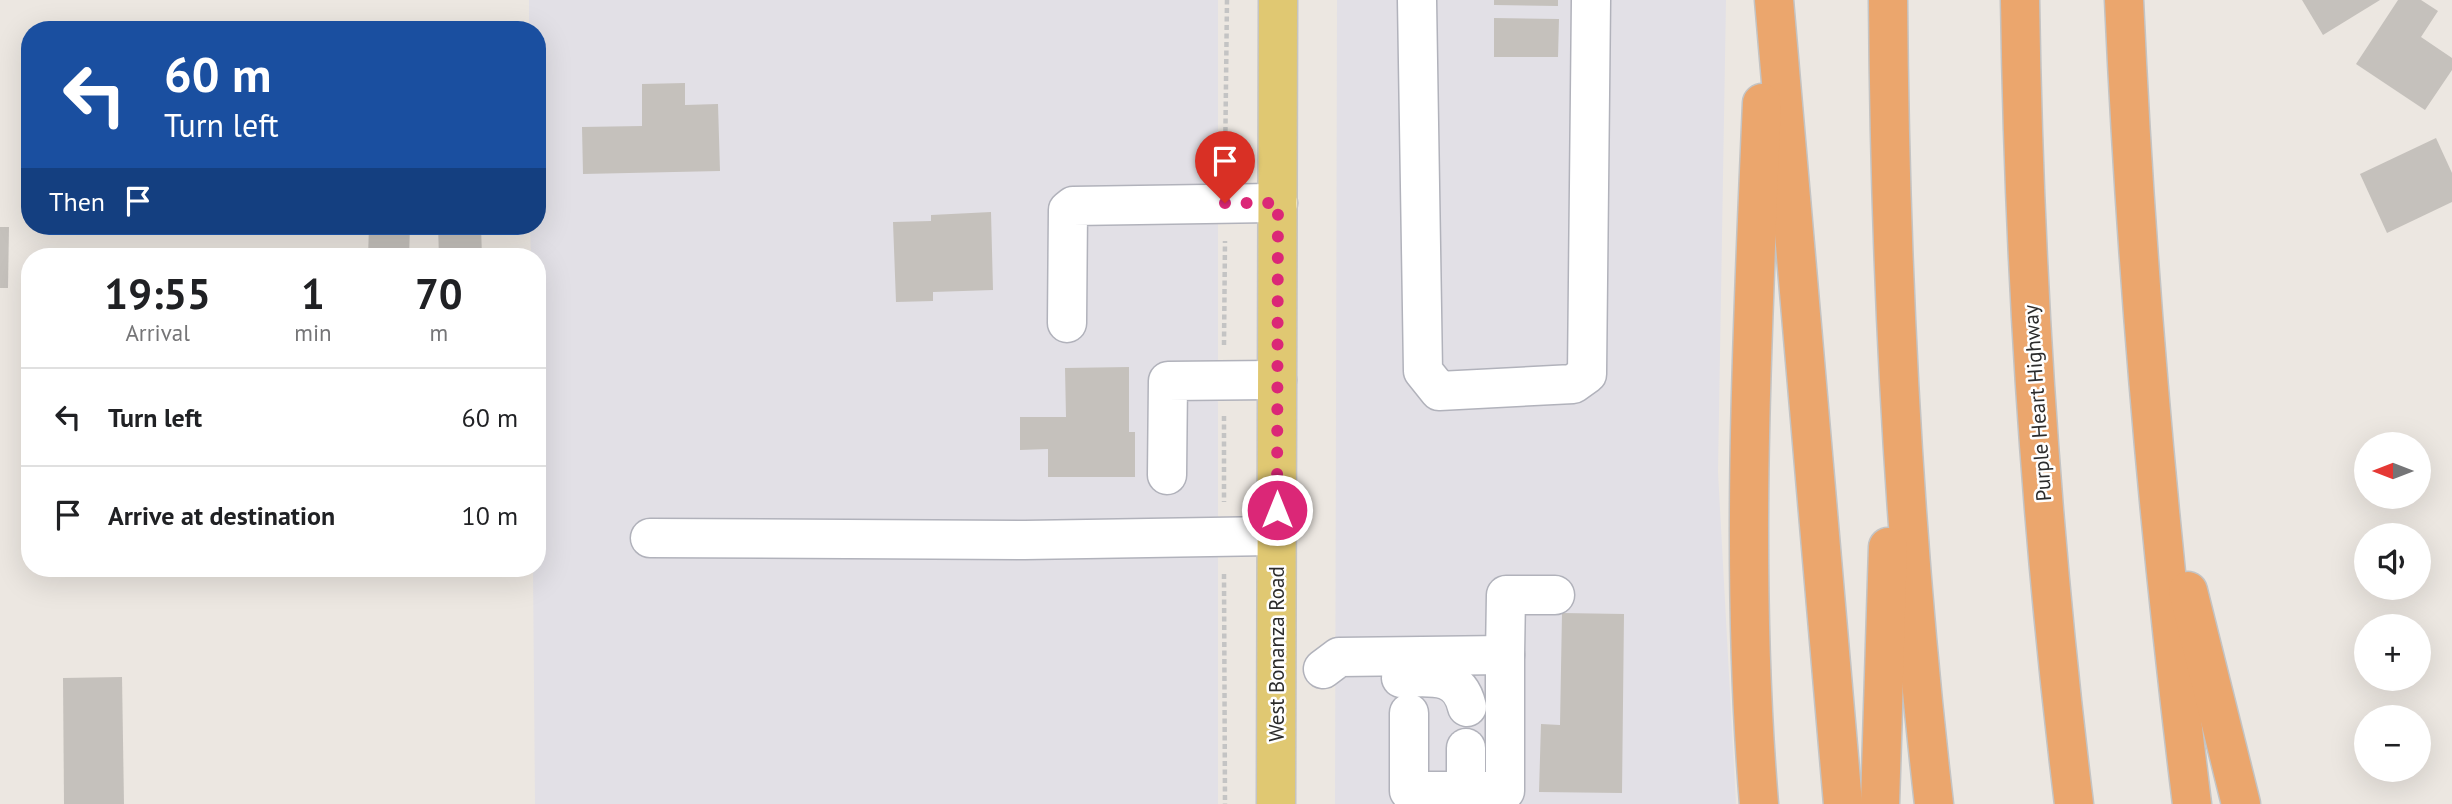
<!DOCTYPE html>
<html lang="en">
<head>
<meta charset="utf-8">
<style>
	:root { --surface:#fff; --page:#f2f2f2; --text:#202124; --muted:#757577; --line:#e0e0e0 }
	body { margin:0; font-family:"PT Sans",sans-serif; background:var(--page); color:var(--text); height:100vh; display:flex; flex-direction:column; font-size:26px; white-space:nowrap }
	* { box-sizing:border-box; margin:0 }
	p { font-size:23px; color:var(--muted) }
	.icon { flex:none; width:38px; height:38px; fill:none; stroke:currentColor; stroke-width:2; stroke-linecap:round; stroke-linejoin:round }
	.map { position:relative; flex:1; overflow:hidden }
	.details { position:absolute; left:21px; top:248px; width:525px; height:329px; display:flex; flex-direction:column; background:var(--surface); border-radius:28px; box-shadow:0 7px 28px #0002 }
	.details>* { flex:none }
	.guide { position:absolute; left:21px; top:21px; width:525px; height:214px; border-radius:28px; box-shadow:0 7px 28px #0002; background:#1a4fa0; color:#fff; overflow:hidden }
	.needle { width:46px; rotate:270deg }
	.controls { position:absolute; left:2354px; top:432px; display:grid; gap:14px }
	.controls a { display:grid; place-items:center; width:77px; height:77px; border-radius:50%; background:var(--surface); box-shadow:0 7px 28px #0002; font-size:35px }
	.pin { position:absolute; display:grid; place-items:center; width:60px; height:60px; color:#fff; margin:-72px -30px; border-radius:50% 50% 50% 0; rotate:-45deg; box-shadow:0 0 7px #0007 }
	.pin .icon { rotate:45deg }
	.me { position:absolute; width:77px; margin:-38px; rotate:0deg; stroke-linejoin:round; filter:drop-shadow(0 0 5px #0008) }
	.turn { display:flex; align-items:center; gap:24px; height:147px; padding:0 28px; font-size:32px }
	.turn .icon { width:91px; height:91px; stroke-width:2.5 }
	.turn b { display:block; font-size:49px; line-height:60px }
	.then { display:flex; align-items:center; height:66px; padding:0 28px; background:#0003; gap:14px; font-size:26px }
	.eta { display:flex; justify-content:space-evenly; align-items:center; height:119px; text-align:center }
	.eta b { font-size:42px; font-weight:700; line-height:49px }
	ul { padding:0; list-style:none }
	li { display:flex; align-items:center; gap:21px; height:98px; padding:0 28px; border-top:2px solid var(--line) }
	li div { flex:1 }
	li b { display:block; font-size:26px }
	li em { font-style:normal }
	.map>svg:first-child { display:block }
</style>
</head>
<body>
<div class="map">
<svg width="2452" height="804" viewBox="0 0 2452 804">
	<rect width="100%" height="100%" fill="#ece7e1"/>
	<g fill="#e2e0e6">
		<path d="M 529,0 L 1218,0 L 1218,804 L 535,804 L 533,569 L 537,569 L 537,257 L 531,257 L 530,226 L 537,226 L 537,30 L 529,30 Z"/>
		<path d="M 1337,0 L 1726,0 L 1718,472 L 1736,804 L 1335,804 Z"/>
	</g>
	<g fill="#c5c1bc">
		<path d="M 1494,0 L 1558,0 L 1558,6 L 1494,5 Z"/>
		<path d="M 2302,0 L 2380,0 L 2323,35 Z"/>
		<path d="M 2398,0 L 2421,0 L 2438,11 L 2421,37 L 2452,58 L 2452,70 L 2425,110 L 2356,64 Z"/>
		<path d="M 1494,18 L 1559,19 L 1558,57 L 1494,57 Z"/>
		<path d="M 685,83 L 685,105 L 718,104 L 720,171 L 583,174 L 582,127 L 642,126 L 642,84 Z"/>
		<path d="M 2436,138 L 2452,173 L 2452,202 L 2387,233 L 2360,174 Z"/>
		<path d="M 991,212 L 993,290 L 933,292 L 933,301 L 896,302 L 893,222 L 931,221 L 931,215 Z"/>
		<path d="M 369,226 L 410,226 L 409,257 L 368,257 Z"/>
		<path d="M 438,226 L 481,226 L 482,257 L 439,257 Z"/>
		<path d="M 0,227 L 9,227 L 8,288 L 0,288 Z"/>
		<path d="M 1129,367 L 1129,432 L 1135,432 L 1135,477 L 1048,477 L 1048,449 L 1020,450 L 1020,417 L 1066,417 L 1065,368 Z"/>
		<path d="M 1562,613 L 1624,614 L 1622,793 L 1539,792 L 1541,724 L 1560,725 Z"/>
		<path d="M 122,677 L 124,804 L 64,804 L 63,678 Z"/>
	</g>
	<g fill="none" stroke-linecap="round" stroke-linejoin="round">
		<defs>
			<g id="minor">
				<path d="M 1417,0 L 1423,371 L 1439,391 L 1573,384 L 1587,374 L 1591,0"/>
				<path d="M 1067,323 L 1068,210 L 1073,206 L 1278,203"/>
				<path d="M 1167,475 L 1168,381 L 1277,380"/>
				<path d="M 650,538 L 1025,540 L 1277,536"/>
				<path d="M 1505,655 L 1506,595 L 1555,595"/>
				<path d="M 1323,669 L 1339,657 L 1505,655 L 1505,791 L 1409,791 L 1409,713"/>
				<path d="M 1401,678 C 1431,677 1459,672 1467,707"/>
				<path d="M 1466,748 L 1466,791"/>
			</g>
			<path id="major" d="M 1276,804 L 1278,0"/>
			<g id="highway">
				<path d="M 1774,0 L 1843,804"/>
				<path d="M 1888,0 C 1890,268 1903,537 1934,804"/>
				<path d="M 2020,0 C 2024,269 2041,537 2074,804"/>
				<path d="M 2124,0 C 2136,269 2159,536 2192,804"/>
				<path d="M 2188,591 L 2241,804"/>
				<path d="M 1759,804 C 1740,574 1752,334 1762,103"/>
				<path d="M 1880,804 L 1888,547"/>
			</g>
		</defs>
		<use href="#minor" stroke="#b1b2bb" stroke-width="41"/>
		<use href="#major" stroke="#c4c4c4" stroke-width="41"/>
		<use href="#highway" stroke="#c4c4c4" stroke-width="41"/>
		<g stroke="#c4c4c4" stroke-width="4.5" stroke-dasharray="5 3.5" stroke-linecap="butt">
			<path d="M 1225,166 L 1227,0"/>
			<path d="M 1224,345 L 1225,241"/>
			<path d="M 1224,416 L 1224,502"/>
			<path d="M 1224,574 L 1225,804"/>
		</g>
		<use href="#minor" stroke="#fff" stroke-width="38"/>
		<use href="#major" stroke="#e0c872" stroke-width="38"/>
		<use href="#highway" stroke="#eba66d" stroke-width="38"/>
	</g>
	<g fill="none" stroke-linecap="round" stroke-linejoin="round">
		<path stroke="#db2777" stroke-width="12" stroke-dasharray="0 21.6" d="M 1225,203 L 1278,203 L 1277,510"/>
	</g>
	<g text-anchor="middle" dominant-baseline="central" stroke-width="5" stroke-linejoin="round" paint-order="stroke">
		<g font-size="21" fill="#2c2c2c" stroke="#fff">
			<text transform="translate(2037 403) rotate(-94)">Purple Heart Highway</text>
			<text transform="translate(1276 654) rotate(-90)">West Bonanza Road</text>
		</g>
	</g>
</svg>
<div class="controls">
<a><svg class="needle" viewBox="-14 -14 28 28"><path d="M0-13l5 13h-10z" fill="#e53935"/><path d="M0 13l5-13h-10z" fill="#757577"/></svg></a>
<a><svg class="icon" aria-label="sound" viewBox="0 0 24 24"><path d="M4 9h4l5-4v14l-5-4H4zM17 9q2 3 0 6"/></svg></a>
<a>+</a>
<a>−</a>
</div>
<div class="pin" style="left:1225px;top:203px;background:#d93025"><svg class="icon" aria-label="arrive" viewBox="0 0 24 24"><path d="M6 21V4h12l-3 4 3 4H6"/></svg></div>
<svg class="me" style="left:1277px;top:510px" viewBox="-20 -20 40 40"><circle r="17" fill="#db2777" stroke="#fff" stroke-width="3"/><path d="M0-11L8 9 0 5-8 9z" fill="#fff"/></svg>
<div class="guide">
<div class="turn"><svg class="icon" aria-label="left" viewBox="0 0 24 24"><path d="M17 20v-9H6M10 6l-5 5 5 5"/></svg><div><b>60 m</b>Turn left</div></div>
<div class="then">Then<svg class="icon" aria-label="arrive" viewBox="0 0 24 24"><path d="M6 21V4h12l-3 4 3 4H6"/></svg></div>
</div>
<section class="details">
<div class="eta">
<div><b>19:55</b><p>Arrival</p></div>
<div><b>1</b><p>min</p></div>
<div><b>70</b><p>m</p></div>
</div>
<ul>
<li><svg class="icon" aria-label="left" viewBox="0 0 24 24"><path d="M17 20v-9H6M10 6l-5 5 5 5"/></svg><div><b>Turn left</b></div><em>60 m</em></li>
<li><svg class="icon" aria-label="arrive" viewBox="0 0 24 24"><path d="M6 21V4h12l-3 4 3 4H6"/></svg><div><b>Arrive at destination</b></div><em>10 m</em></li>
</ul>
</section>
</div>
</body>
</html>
